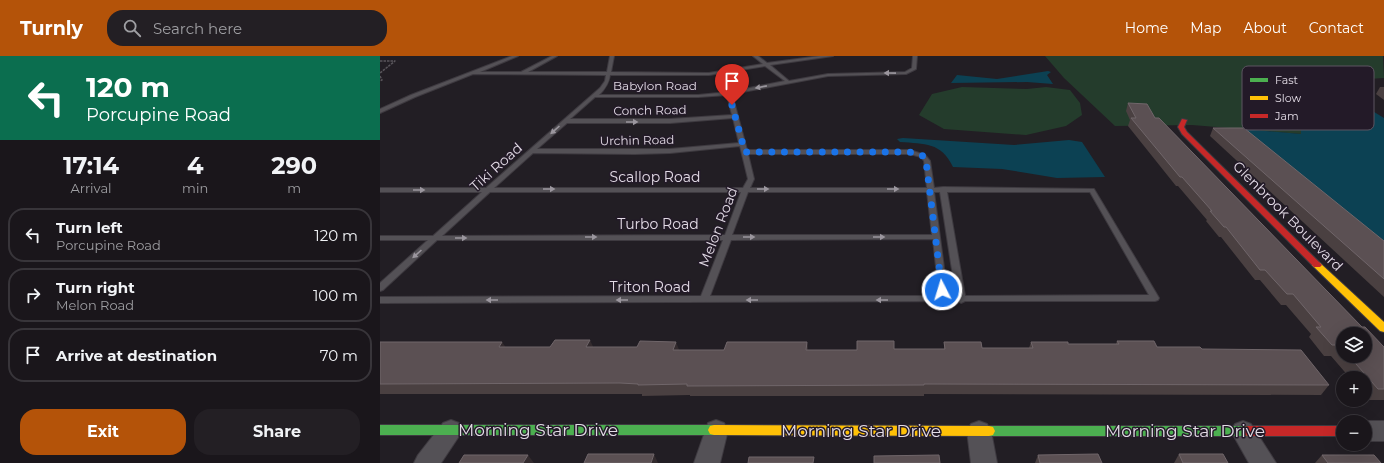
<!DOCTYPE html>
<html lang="en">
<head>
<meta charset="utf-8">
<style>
	:root { --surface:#1a161b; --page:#231f24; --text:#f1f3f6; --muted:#9f9fa3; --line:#38353a; --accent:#b45309 }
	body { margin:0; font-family:Montserrat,sans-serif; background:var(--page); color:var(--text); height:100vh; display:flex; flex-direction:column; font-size:15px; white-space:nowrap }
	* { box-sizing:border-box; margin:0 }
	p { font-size:13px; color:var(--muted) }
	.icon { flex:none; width:22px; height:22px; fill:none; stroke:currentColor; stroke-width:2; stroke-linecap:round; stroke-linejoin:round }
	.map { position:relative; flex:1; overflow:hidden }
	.sheet { display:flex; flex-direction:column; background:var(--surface); width:380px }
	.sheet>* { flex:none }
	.guide { background:#0b6e4f; color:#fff; overflow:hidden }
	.tools { position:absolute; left:956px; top:271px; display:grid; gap:8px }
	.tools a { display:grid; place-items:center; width:36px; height:36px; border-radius:50%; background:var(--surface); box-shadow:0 4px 16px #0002,0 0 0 1px var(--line); font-size:20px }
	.pin { position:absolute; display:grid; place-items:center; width:34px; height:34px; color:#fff; margin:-41px -17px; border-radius:50% 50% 50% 0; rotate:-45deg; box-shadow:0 0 4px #0007 }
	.pin .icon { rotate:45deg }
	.me { position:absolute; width:44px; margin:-22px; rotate:355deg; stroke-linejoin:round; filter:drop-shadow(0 0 3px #0008) }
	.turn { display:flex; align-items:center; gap:14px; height:84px; padding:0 20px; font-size:18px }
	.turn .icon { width:52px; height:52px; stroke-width:2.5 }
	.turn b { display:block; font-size:28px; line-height:34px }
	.eta { display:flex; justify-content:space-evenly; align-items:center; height:68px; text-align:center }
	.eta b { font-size:24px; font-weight:700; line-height:28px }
	.button { display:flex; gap:8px; margin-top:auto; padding:8px 20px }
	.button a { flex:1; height:46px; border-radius:16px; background:var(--accent); color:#fff; font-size:16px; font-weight:700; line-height:46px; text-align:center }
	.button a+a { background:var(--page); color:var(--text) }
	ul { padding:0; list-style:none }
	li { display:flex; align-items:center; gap:12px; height:54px; margin:0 8px 6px; padding:0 12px; border:2px solid var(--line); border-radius:16px }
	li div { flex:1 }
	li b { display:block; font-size:15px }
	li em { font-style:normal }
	header { display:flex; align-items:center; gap:24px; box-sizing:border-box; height:56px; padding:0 20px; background:var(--accent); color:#fff }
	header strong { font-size:19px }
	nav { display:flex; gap:22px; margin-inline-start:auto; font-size:14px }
	.search { width:280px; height:36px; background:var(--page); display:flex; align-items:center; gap:10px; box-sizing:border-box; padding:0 14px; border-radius:16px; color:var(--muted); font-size:15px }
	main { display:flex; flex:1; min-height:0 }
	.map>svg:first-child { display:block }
</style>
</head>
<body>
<header>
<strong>Turnly</strong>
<div class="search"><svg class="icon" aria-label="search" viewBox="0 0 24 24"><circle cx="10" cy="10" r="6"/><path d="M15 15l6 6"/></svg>Search here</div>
<nav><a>Home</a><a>Map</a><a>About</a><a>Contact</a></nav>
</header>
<main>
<section class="sheet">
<div class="guide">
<div class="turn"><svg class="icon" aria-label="left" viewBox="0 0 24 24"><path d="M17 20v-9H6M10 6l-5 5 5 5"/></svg><div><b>120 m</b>Porcupine Road</div></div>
</div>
<div class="eta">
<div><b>17:14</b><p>Arrival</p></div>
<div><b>4</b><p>min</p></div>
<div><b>290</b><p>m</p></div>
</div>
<ul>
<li><svg class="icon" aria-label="left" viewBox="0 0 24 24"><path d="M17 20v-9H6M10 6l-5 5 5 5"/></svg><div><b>Turn left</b><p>Porcupine Road</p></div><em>120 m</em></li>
<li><svg class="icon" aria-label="right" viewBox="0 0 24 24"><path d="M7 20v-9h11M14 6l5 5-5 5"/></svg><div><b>Turn right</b><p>Melon Road</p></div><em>100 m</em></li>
<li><svg class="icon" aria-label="arrive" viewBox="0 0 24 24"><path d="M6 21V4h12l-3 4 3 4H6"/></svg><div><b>Arrive at destination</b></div><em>70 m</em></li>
</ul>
<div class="button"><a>Exit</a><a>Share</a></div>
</section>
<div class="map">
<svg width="1004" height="407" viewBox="0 0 1004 407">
	<rect width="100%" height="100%" fill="#221e24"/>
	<g fill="#243c2c">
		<path d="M 665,0 L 1003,0 L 1004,22 L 972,24 L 963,37 L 976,45 L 952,44 L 911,50 L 921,71 L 921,78 L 812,69 L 735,70 L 684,22 Z"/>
		<path d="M 582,31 L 647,33 L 666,31 L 690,34 L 700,47 L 702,59 L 686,70 L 646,79 L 564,73 L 539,59 L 552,38 Z"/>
	</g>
	<g fill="#0c4153">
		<path d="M 668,15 L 671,16 L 667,19 L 673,28 L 647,26 L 571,27 L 577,19 L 617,23 Z"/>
		<path d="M 952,44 L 976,45 L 1004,62 L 1004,187 L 862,73 L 921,78 L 921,71 L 911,50 Z"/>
		<path d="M 523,82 L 634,89 L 689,84 L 702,86 L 725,121 L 677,122 L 622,113 L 573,111 C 561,86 545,88 520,86 L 517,83 Z"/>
	</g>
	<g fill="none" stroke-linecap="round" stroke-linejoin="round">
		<defs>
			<path id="lane" d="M 132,0 L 138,0 L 100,16 L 141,16 L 172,0 L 177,0 L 148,16 L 227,16 L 230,0 L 234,0 L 231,16 L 329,17 L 383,8 L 373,0 L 378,0 L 387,7 L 440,0 L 453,0 L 390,9 L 409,25 L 448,18 L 525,16 L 532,12 L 533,0 L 537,0 L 536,13 L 526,18 L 448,20 L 352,38 L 367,94 L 530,94 L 545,99 L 550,105 L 554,132 L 563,131 L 714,133 L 779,242 L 778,244 L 775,245 L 585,245 L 581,247 L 578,245 L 0,247 L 0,241 L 321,240 L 343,184 L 57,184 L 3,234 L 0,235 L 0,227 L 48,184 L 0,184 L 0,180 L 53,180 L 102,136 L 0,136 L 0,132 L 106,132 L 220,32 L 225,25 L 226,19 L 93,18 L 35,41 L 0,57 L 0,53 L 31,39 ZM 385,10 L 405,25 L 349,36 L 318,39 L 219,39 C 225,33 229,27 230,19 L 329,19 ZM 347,39 L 352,59 L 290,63 L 190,63 L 215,41 L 318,41 ZM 353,62 L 359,87 L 290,93 L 157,93 L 187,67 L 290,67 ZM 360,90 L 368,123 L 363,132 L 114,132 L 153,97 L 255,98 L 290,97 ZM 368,98 L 530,98 L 541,101 L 544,105 L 547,132 L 370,132 L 374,123 ZM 110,136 L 361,136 L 345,179 L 62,180 ZM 368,136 L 547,136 L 552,179 L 352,179 ZM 554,136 L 560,136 L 576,240 L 562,240 L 565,235 L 566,227 ZM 567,136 L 710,136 L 769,239 L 585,240 ZM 553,183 L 558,230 L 555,236 L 549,240 L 330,240 L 351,184 Z"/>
			<g id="street">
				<path d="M 71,364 L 79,367 L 83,374 L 61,407 L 34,407 L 38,399 L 63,367 Z"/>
				<path d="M 336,364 L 344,367 L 348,374 L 340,407 L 314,407 L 328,367 Z"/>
				<path d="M 599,365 L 607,368 L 611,375 L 617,407 L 591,407 L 587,375 L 591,368 Z"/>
				<path d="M 863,365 L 871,368 L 896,407 L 869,407 L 851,375 L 855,368 Z"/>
				<path d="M 985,365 L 1004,365 L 1004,385 L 985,385 L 985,366 L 981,366 Z"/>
			</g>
			<g id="fast">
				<path d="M 0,369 L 334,369 L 338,370 L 340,374 L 338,378 L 334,379 L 0,379 Z"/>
				<path d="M 609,370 L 868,370 L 872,371 L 874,375 L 872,379 L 868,380 L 609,380 L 605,379 L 603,375 L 605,371 Z"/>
			</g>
			<g id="slow">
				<path d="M 937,206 L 940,207 L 1004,266 L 1004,276 L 1000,275 L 934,211 L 932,209 L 934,207 Z"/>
				<path d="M 334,369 L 609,370 L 613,371 L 615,375 L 613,379 L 609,380 L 334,379 L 330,378 L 328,374 L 330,370 Z"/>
			</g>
			<g id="jam">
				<path d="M 802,63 L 807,64 L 804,71 L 807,76 L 940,207 L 942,209 L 940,211 L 934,211 L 802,78 L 798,71 Z"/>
				<path d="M 868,370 L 963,370 L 963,380 L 868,380 L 864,379 L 862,375 L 864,371 Z"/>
			</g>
		</defs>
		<use href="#lane" stroke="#3e3a40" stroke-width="2"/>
		<use href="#street" stroke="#3e3a40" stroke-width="2"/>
		<use href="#fast" stroke="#3e3a40" stroke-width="2"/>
		<use href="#slow" stroke="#3e3a40" stroke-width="2"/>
		<use href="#jam" stroke="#3e3a40" stroke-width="2"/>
		<g stroke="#59555b" stroke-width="1.5" stroke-dasharray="2.5 1" stroke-linecap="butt">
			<path d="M 0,5 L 15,5 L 0,17"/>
			<path d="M 0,20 L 2,24 L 0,25"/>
		</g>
		<use href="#lane" fill="#545156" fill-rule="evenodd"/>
		<use href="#street" fill="#545156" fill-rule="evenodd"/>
		<use href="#fast" fill="#4caf50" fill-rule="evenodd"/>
		<use href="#slow" fill="#ffc107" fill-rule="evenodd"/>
		<use href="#jam" fill="#c62828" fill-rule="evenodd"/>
	</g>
	<g fill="#4a4041" fill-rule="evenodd">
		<path d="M 1000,31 L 1004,31 L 1004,44 L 996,38 Z"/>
		<path d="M 748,47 L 775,62 L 982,271 L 1004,291 L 1004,344 L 989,344 L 985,339 L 985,322 L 970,322 L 951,300 L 944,300 L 929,281 L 931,278 L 906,249 L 901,249 L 880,224 L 875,224 L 841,181 L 839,181 L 826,165 L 827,164 L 798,130 L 796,130 L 748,70 L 750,64 L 746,55 ZM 963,278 L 985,300 L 963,300 Z"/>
		<path d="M 833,72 L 1004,185 L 1004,241 L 830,80 Z"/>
		<path d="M 737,285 L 777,291 L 822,293 L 949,329 L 941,339 L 544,338 L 544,340 L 310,340 L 310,339 L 262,340 L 262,338 L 0,338 L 0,286 L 126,291 L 213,291 L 299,294 L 344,294 L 427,286 L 428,294 L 477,294 L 514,293 L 564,293 L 564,286 L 602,292 L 649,292 L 651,286 L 688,288 L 736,288 Z"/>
		<path d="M 799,398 L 848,407 L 794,407 Z"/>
		<path d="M 658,399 L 722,407 L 655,407 Z"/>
		<path d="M 942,399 L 1001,407 L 935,407 Z"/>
	</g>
	<g fill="#332b2e">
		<path d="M 210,284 L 215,295 L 206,291 Z"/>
		<path d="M 122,286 L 129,296 L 119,291 Z"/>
		<path d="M 296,286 L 300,296 L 293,294 Z"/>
		<path d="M 427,286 L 428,296 L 426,294 Z"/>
		<path d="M 274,398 L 278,407 L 271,407 Z"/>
		<path d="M 148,399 L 154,407 L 143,407 Z"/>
	</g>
	<g fill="#5b5053" stroke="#70666a">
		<path d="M 748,47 L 767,48 L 775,62 L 779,62 L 982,271 L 985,271 L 1004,291 L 1004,333 L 998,333 L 969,300 L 985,300 L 985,278 L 963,278 L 963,294 L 959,289 L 952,289 L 936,271 L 941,271 L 913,238 L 907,238 L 885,214 L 880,214 L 846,171 L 844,171 L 830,155 L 832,155 L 802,121 L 800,121 L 751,62 L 756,62 Z"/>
		<path d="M 833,72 L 864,72 L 1004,185 L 1004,223 Z"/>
		<path d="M 175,284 L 210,284 L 206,291 L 257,291 L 260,285 L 296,286 L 293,294 L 344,294 L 347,286 L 427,286 L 426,294 L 477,294 L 477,285 L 514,285 L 514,293 L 565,293 L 564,286 L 601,286 L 602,292 L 653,292 L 651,286 L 688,286 L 688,288 L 739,288 L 737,285 L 774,285 L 777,291 L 820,291 L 822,293 L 921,294 L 949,329 L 544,328 L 544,329 L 307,330 L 307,328 L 258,329 L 258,328 L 240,327 L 0,328 L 0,286 L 122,286 L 119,291 L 170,291 Z"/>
		<path d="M 208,398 L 274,398 L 271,407 L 204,407 Z"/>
		<path d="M 718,398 L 722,407 L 660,407 L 658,399 Z"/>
		<path d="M 799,398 L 843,398 L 848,407 L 803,407 Z"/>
		<path d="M 84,399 L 148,399 L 143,407 L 79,407 Z"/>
		<path d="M 559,399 L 560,407 L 494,407 L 494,400 Z"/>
		<path d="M 942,399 L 994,399 L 1001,407 L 948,407 Z"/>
		<path d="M 369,401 L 434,401 L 433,407 L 368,407 Z"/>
	</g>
	<defs><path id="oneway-solid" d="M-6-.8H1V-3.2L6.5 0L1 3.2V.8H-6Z"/></defs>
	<g fill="#9b969e">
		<use href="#oneway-solid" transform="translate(510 17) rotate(-179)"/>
		<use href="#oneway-solid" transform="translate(381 31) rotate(169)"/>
		<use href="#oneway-solid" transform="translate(252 66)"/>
		<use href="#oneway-solid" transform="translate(175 74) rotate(138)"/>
		<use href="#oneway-solid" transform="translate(169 133)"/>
		<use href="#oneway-solid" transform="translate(383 133)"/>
		<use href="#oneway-solid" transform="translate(513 133)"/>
		<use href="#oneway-solid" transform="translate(39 134)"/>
		<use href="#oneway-solid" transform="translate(211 181)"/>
		<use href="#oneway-solid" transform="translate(369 181)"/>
		<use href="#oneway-solid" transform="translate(499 181)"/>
		<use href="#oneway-solid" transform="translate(81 182)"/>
		<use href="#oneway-solid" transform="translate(37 198) rotate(138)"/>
		<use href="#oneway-solid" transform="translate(112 244) rotate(180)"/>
		<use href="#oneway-solid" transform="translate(242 244) rotate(180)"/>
		<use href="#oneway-solid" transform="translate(372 244) rotate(180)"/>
		<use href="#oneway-solid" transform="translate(502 244) rotate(180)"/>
	</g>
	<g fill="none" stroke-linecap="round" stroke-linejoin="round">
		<path stroke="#1a73e8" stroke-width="7" stroke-dasharray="0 12.6" d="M 352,49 L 365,96 L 530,96 L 543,100 L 546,105 L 562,234"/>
	</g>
	<g text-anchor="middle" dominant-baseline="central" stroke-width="3" stroke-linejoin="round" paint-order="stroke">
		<g font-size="12" fill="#e2dbe5" stroke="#231a28">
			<text x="275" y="29">Babylon Road</text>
			<text transform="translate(270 54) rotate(-1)">Conch Road</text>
			<text transform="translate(257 84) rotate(-1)">Urchin Road</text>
		</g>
		<g font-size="14" fill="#e2dbe5" stroke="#231a28">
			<text transform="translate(116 111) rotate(-42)">Tiki Road</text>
			<text x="275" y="121">Scallop Road</text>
			<text transform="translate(908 160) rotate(45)">Glenbrook Boulevard</text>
			<text x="278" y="168">Turbo Road</text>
			<text transform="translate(338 171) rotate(-69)">Melon Road</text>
			<text x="270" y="231">Triton Road</text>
		</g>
		<g font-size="17" fill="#e2dbe5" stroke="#231a28">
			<text x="158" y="374">Morning Star Drive</text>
			<text x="481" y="375">Morning Star Drive</text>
			<text x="805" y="375">Morning Star Drive</text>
		</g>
	</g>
	<rect x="862" y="10" width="132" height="64" rx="6" fill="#231a28" stroke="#5c5461" stroke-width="1"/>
	<rect x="870" y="22" width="18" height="4" fill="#4caf50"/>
	<rect x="870" y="40" width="18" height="4" fill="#ffc107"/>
	<rect x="870" y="58" width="18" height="4" fill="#c62828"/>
	<g font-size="11" fill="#e2dbe5">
		<text x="895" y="28">Fast</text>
		<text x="895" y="46">Slow</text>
		<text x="895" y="64">Jam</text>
	</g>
</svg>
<div class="tools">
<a><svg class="icon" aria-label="layers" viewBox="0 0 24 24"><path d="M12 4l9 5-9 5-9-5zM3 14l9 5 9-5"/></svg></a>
<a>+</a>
<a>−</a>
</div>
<div class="pin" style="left:352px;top:49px;background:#d93025"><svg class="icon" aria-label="arrive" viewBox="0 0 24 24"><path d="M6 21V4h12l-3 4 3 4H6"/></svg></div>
<svg class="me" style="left:562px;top:234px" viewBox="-20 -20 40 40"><circle r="17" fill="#1a73e8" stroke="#fff" stroke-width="3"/><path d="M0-11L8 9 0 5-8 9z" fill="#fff"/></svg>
</div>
</main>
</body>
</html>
